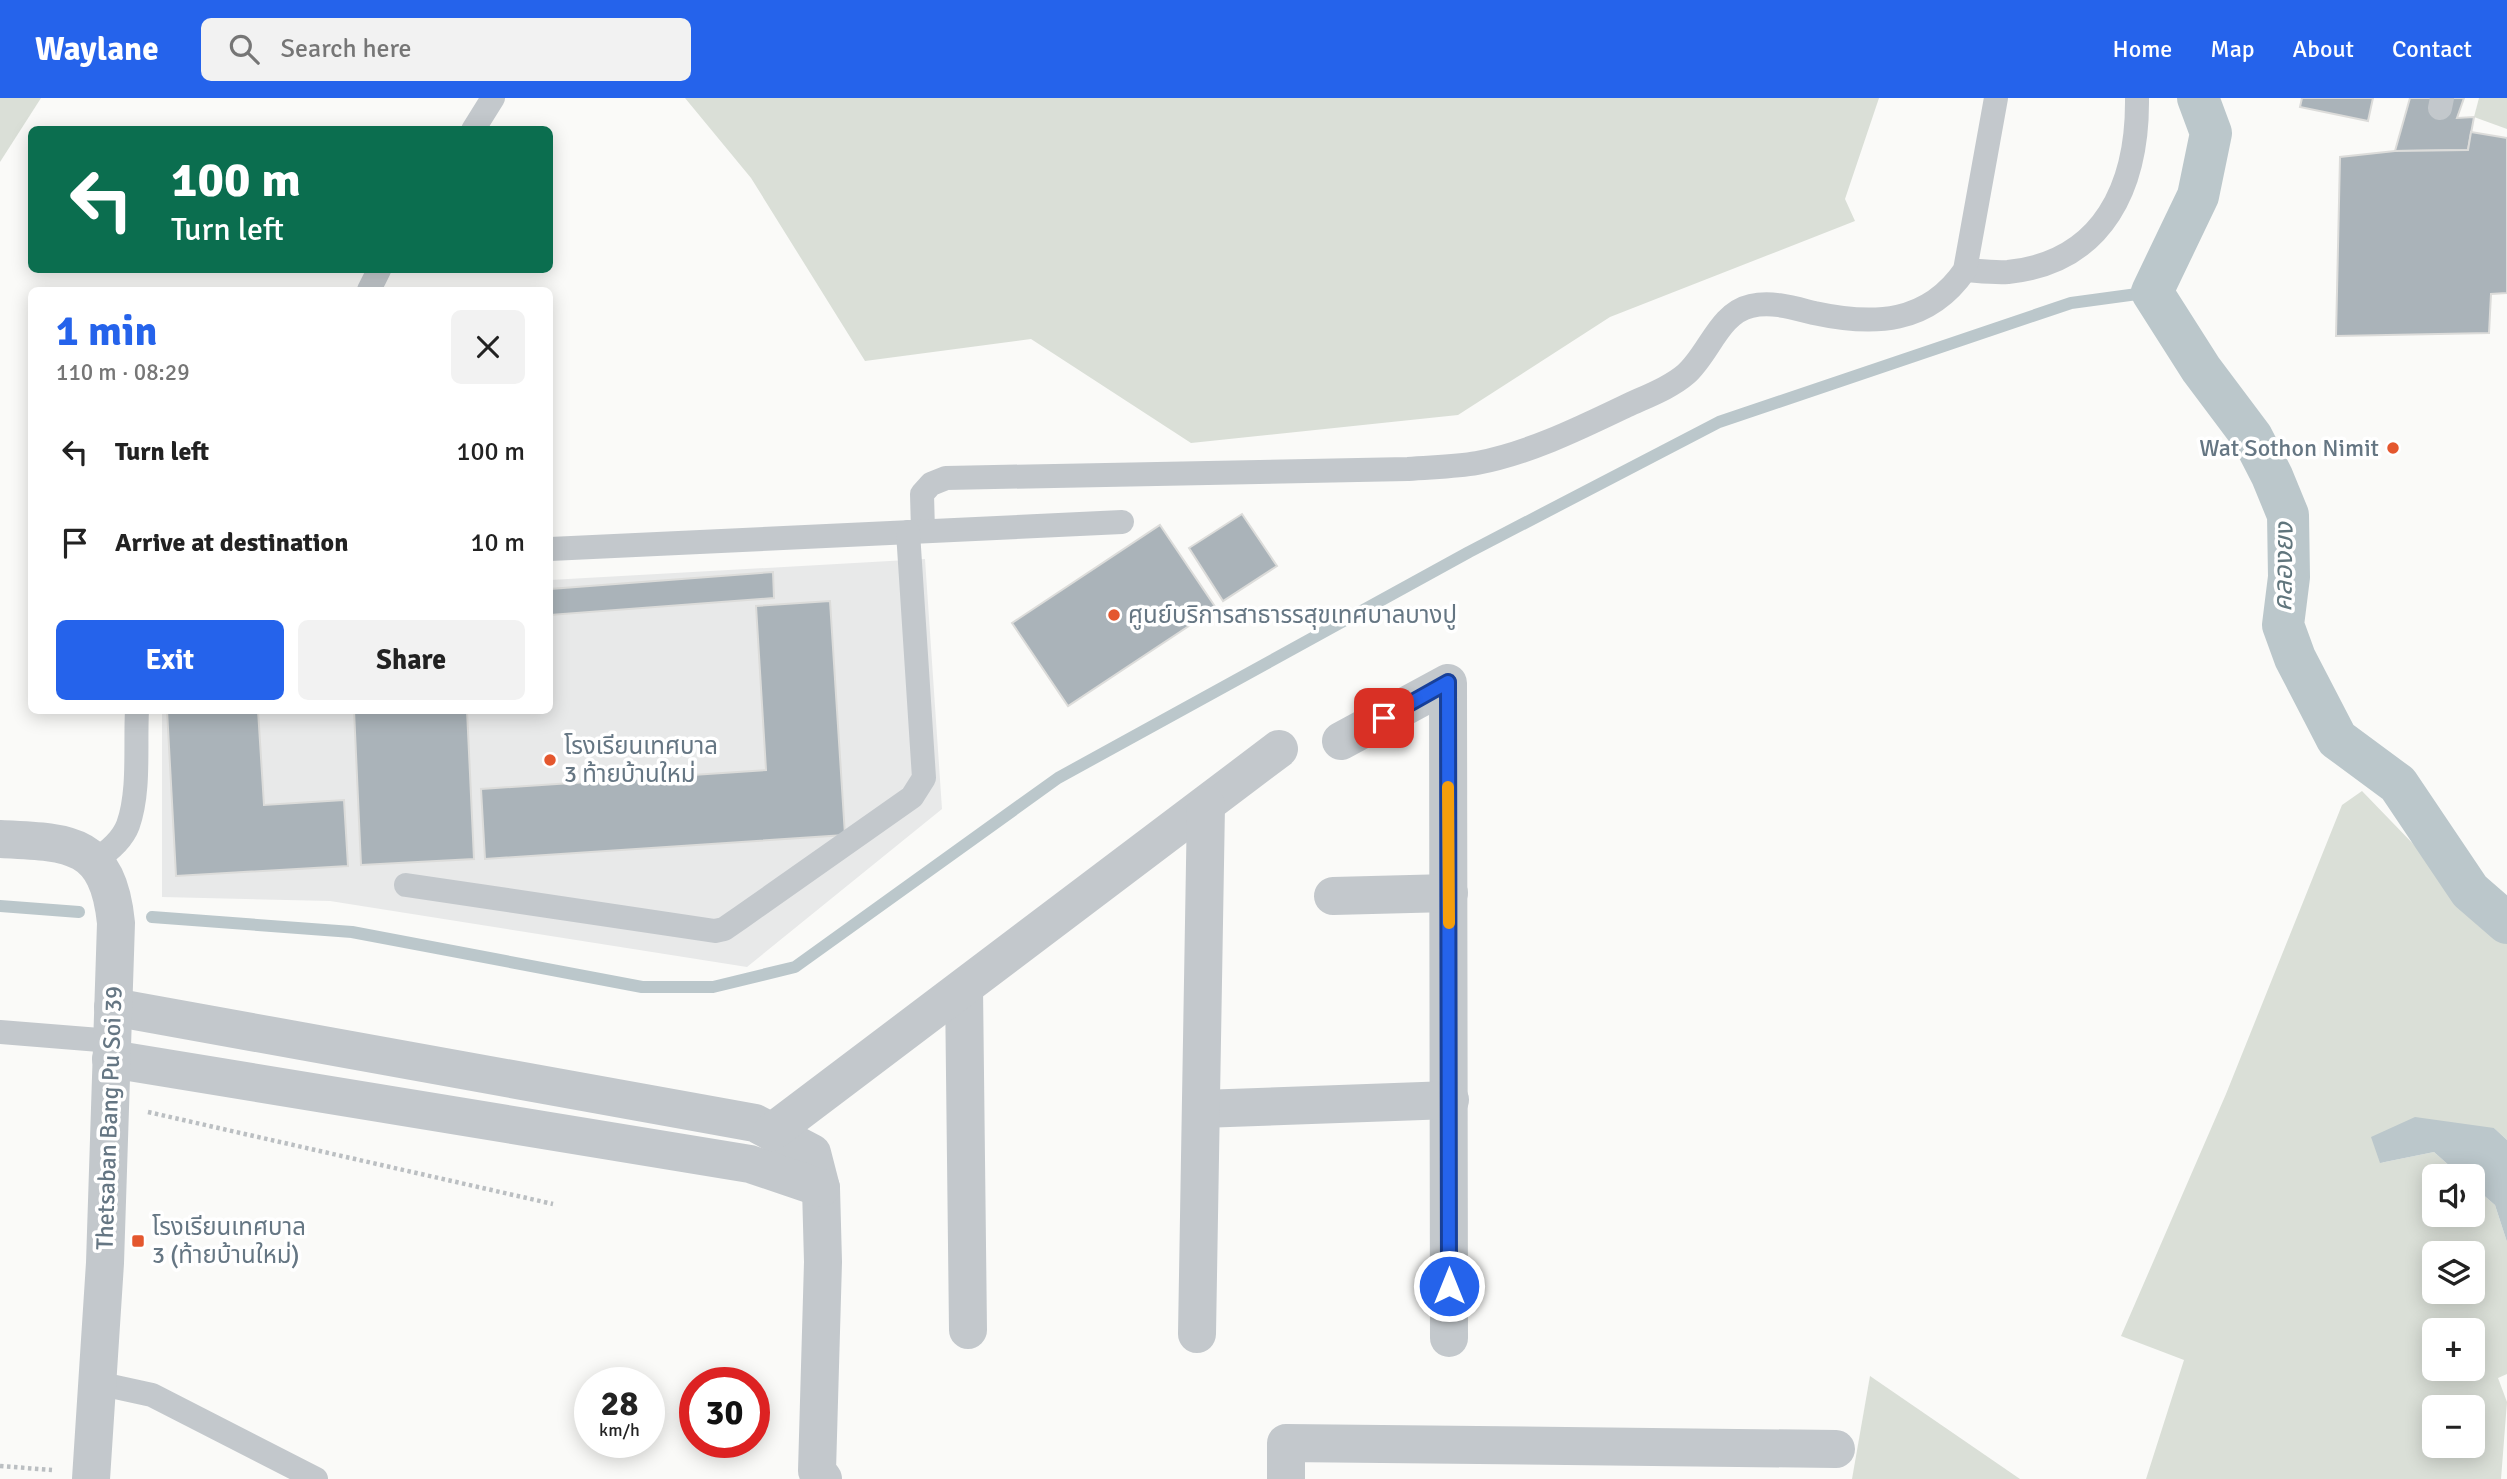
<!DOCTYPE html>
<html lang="en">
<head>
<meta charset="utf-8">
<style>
	:root { --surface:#fff; --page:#f2f2f2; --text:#222; --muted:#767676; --accent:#2563eb }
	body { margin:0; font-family:Signika,"Noto Sans Thai",sans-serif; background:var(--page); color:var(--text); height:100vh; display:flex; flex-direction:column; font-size:26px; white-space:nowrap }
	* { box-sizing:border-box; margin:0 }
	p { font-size:23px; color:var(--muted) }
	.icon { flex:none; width:38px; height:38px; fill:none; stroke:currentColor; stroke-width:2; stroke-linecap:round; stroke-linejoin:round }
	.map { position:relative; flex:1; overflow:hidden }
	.sheet { position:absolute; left:28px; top:189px; width:525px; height:427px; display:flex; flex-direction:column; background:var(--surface); border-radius:10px; box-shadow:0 4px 18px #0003 }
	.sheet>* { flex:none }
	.guide { position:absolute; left:28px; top:28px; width:525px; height:147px; border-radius:10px; box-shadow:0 4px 18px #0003; background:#0b6e4f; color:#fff; overflow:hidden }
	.fabs { position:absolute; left:2422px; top:1066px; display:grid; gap:14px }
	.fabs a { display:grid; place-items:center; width:63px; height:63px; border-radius:10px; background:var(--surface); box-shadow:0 4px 18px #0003; font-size:35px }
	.speed { position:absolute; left:574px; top:1269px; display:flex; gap:14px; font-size:35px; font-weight:700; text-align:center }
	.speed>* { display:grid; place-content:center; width:91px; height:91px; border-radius:50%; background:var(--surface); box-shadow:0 4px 18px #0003; line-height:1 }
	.speed small { font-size:18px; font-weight:400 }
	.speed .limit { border:10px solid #d22; background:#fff; color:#111 }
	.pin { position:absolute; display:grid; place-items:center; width:60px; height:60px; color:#fff; margin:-30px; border-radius:14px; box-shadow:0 4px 10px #0006 }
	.me { position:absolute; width:77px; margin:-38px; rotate:0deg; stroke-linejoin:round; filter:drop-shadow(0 0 5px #0008) }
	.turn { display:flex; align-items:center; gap:24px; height:147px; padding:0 28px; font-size:32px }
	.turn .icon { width:91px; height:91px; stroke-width:2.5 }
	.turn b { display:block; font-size:49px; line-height:60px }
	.round { display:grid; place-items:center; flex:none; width:74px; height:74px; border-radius:10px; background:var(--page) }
	.headline { display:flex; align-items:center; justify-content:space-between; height:119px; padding:0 28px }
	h1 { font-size:42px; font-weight:700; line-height:52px; color:var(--accent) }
	.button { display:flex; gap:14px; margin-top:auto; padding:14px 28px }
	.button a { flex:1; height:80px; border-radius:10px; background:var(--accent); color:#fff; font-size:28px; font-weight:700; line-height:80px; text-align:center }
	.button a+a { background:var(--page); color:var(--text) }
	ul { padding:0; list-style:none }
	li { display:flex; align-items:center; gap:21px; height:91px; padding:0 28px }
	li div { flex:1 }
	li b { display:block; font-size:26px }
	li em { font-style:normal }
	header { display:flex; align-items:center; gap:42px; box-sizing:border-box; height:98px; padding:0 35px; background:var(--accent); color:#fff }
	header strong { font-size:33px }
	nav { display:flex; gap:38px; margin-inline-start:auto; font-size:24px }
	.search { width:490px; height:63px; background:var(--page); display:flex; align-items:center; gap:18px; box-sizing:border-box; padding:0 24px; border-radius:10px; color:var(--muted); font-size:26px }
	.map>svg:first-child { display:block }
</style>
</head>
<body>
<header>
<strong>Waylane</strong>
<div class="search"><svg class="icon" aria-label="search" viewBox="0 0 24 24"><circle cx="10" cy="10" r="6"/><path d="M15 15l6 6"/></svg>Search here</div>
<nav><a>Home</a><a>Map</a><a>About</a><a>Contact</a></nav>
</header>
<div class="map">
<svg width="2507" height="1381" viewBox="0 0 2507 1381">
	<rect width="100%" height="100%" fill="#fafaf8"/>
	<path fill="#e8e9e9" d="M 925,461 L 942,711 L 747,869 L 330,803 L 162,799 L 162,613 L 550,612 L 550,482 Z"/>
	<g fill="#dadfd7" fill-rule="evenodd">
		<path d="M 0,0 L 41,0 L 0,64 Z"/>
		<path d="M 685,0 L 1879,0 L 1845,101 L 1855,123 L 1610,219 L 1458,317 L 1191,345 L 1031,241 L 865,263 L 751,80 Z"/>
		<path d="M 2479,0 L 2507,0 L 2507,31 L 2474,19 Z"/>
		<path d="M 2362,693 L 2507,843 L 2507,1042 L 2494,1030 L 2380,1065 L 2434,1054 L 2461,1078 L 2434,1078 L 2434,1116 L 2473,1116 L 2473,1088 L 2495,1107 L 2507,1144 L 2507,1276 L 2498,1280 L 2507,1304 L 2501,1381 L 2146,1381 L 2184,1262 L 2121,1238 L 2226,996 L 2342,707 ZM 2434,1155 L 2473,1155 L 2473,1194 L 2434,1194 ZM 2434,1232 L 2473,1232 L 2473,1270 L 2434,1270 ZM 2434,1309 L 2473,1309 L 2473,1348 L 2434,1348 Z"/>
		<path d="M 1870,1278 L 2020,1381 L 1852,1381 Z"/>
	</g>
	<path fill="#bbc7cb" d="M 2415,1019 L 2494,1030 L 2507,1042 L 2507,1144 L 2495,1107 L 2473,1088 L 2473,1078 L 2461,1078 L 2434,1054 L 2380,1065 L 2371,1039 Z"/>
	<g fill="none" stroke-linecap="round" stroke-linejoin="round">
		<g stroke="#bbc7cb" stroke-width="12">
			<path d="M 0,808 L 79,814"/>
			<path d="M 152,819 L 352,834 L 642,889 L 713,889 L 795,869 L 1058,680 L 1469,454 L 1719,324 L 2071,205 L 2152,194"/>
		</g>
		<path stroke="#bbc7cb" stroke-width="42" d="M 2198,0 L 2211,35 L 2198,98 L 2152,194 L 2201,271 L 2252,339 L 2272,378 L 2288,417 L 2289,479 L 2283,527 L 2295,560 L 2337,641 L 2398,686 L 2470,793 L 2507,825"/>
	</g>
	<g fill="#aab3b9" stroke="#dcdcda" stroke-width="2">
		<path d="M 2302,0 L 2373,0 L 2368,23 L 2300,9 Z"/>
		<path d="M 2410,0 L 2464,0 L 2457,20 L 2474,19 L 2468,52 L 2395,53 Z"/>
		<path d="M 2471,34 L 2507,40 L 2507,195 L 2491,196 L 2489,235 L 2336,238 L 2340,59 L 2395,53 L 2468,52 Z"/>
		<path d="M 1242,416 L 1277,468 L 1223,503 L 1189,450 Z"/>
		<path d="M 1160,427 L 1216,510 L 1068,608 L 1012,525 Z"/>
		<path d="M 773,474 L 774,500 L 550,517 L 550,491 Z"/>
		<path d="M 830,503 L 845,737 L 485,761 L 481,691 L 766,672 L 756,508 Z"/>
		<path d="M 167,612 L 258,612 L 264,707 L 344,702 L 348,768 L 176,778 Z"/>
		<path d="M 354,612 L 467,612 L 474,761 L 361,767 Z"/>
	</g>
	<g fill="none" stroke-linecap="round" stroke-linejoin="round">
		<g stroke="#bbbfc2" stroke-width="4.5" stroke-dasharray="3.5 3.5" stroke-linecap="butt">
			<path d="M 148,1014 L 553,1106"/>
			<path d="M 0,1368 L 52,1372"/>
		</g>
		<g stroke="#c3c8cc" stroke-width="24">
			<path d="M 2440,10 L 2442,0"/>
			<path d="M 473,32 L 493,0"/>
			<path d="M 1965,172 C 1979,173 1995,175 2008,174 C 2105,164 2138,86 2137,0"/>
			<path d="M 369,192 L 379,172"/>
			<path d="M 923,433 L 922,396 L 931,386 L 946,380 L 1408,371 C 1431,369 1455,369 1477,365 C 1529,355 1578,331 1626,308 C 1645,299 1670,290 1686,276 C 1709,256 1719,215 1751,208 C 1772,203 1794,210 1814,215 C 1874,228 1928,226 1965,172 L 1996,0"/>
			<path d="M 550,451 L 1122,424"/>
			<path d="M 94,763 C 108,754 122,743 128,727 C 140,693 135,648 137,612"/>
			<path d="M 406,787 L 715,833 L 724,831 L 740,820 L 912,699 L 924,680 L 908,434"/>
			<path d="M 0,934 L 112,943"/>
			<path d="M 97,1285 L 152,1297 L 316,1381"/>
		</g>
		<g stroke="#c3c8cc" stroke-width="38">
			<path d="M 1341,643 L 1448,585 L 1449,1240"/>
			<path d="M 1333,798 L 1449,795"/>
			<path d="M 964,890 L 968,1232"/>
			<path d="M 113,909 L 755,1025 L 812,1055 L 821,1090 L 823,1164 L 817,1373 L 823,1381"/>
			<path d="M 111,961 L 750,1066 L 821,1090"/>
			<path d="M 1201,1011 L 1450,1002"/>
			<path d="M 772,1034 L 1279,651"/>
			<path d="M 1197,1236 L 1206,707"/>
			<path d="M 1286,1381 L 1286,1345 L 1836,1351"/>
		</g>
		<path stroke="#c3c8cc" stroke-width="38" d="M 0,741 C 70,744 108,744 116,825 L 105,1165 L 91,1381"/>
	</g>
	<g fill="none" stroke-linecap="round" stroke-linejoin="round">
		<defs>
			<path id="route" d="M 1384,620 L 1448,584 L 1449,1188"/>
		</defs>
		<use href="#route" stroke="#184099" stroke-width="18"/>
		<use href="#route" stroke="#2563eb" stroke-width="12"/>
		<path stroke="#f59e0b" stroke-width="12" d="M 1448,689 L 1449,825"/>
	</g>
	<g fill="#e4572e" stroke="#fff" stroke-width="2.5">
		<circle cx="2393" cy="350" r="7"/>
		<circle cx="1114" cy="517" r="7"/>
		<circle cx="550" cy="662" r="7"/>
		<rect x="131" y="1136" width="14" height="14" rx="3.5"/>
	</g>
	<g text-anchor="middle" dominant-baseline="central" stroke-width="7" stroke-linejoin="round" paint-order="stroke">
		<g font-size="24" fill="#657683" stroke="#fff" text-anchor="start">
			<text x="2379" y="350" text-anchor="end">Wat Sothon Nimit</text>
			<text x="1128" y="517">ศูนย์บริการสาธารรสุขเทศบาลบางปู</text>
			<text x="564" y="648">โรงเรียนเทศบาล<tspan x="564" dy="28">3 ท้ายบ้านใหม่</tspan></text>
			<text x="152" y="1129">โรงเรียนเทศบาล<tspan x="152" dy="28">3 (ท้ายบ้านใหม่)</tspan></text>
		</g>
		<g font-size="24" fill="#657683" stroke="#fff">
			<text transform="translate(109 1020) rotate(-88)">Thetsaban Bang Pu Soi 39</text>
		</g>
		<g font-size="26" font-style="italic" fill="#60757c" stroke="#fff">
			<text transform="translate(2284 469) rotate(-89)">คลองยง</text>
		</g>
	</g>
</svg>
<div class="fabs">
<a><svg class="icon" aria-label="sound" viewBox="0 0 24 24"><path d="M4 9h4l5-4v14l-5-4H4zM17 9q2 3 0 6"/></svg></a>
<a><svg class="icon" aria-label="layers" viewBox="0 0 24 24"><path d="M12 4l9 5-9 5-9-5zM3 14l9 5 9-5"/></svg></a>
<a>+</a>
<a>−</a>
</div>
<div class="speed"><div>28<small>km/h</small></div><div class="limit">30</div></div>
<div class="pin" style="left:1384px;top:620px;background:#d93025"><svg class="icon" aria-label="arrive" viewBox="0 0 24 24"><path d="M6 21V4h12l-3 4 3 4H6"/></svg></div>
<svg class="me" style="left:1449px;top:1188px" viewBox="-20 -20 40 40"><circle r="17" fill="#2563eb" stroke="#fff" stroke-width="3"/><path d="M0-11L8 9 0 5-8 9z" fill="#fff"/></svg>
<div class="guide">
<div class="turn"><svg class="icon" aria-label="left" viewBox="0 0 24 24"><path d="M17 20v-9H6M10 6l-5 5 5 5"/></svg><div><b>100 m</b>Turn left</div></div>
</div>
<section class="sheet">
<div class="headline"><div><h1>1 min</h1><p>110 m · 08:29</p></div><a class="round"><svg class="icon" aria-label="close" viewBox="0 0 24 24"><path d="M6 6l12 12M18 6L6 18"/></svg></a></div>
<ul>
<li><svg class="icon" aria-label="left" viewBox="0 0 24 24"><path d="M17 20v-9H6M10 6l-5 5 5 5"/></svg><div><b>Turn left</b></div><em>100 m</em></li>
<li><svg class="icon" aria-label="arrive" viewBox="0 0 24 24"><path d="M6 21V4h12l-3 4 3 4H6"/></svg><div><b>Arrive at destination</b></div><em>10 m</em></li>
</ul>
<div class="button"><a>Exit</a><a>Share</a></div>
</section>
</div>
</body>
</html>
